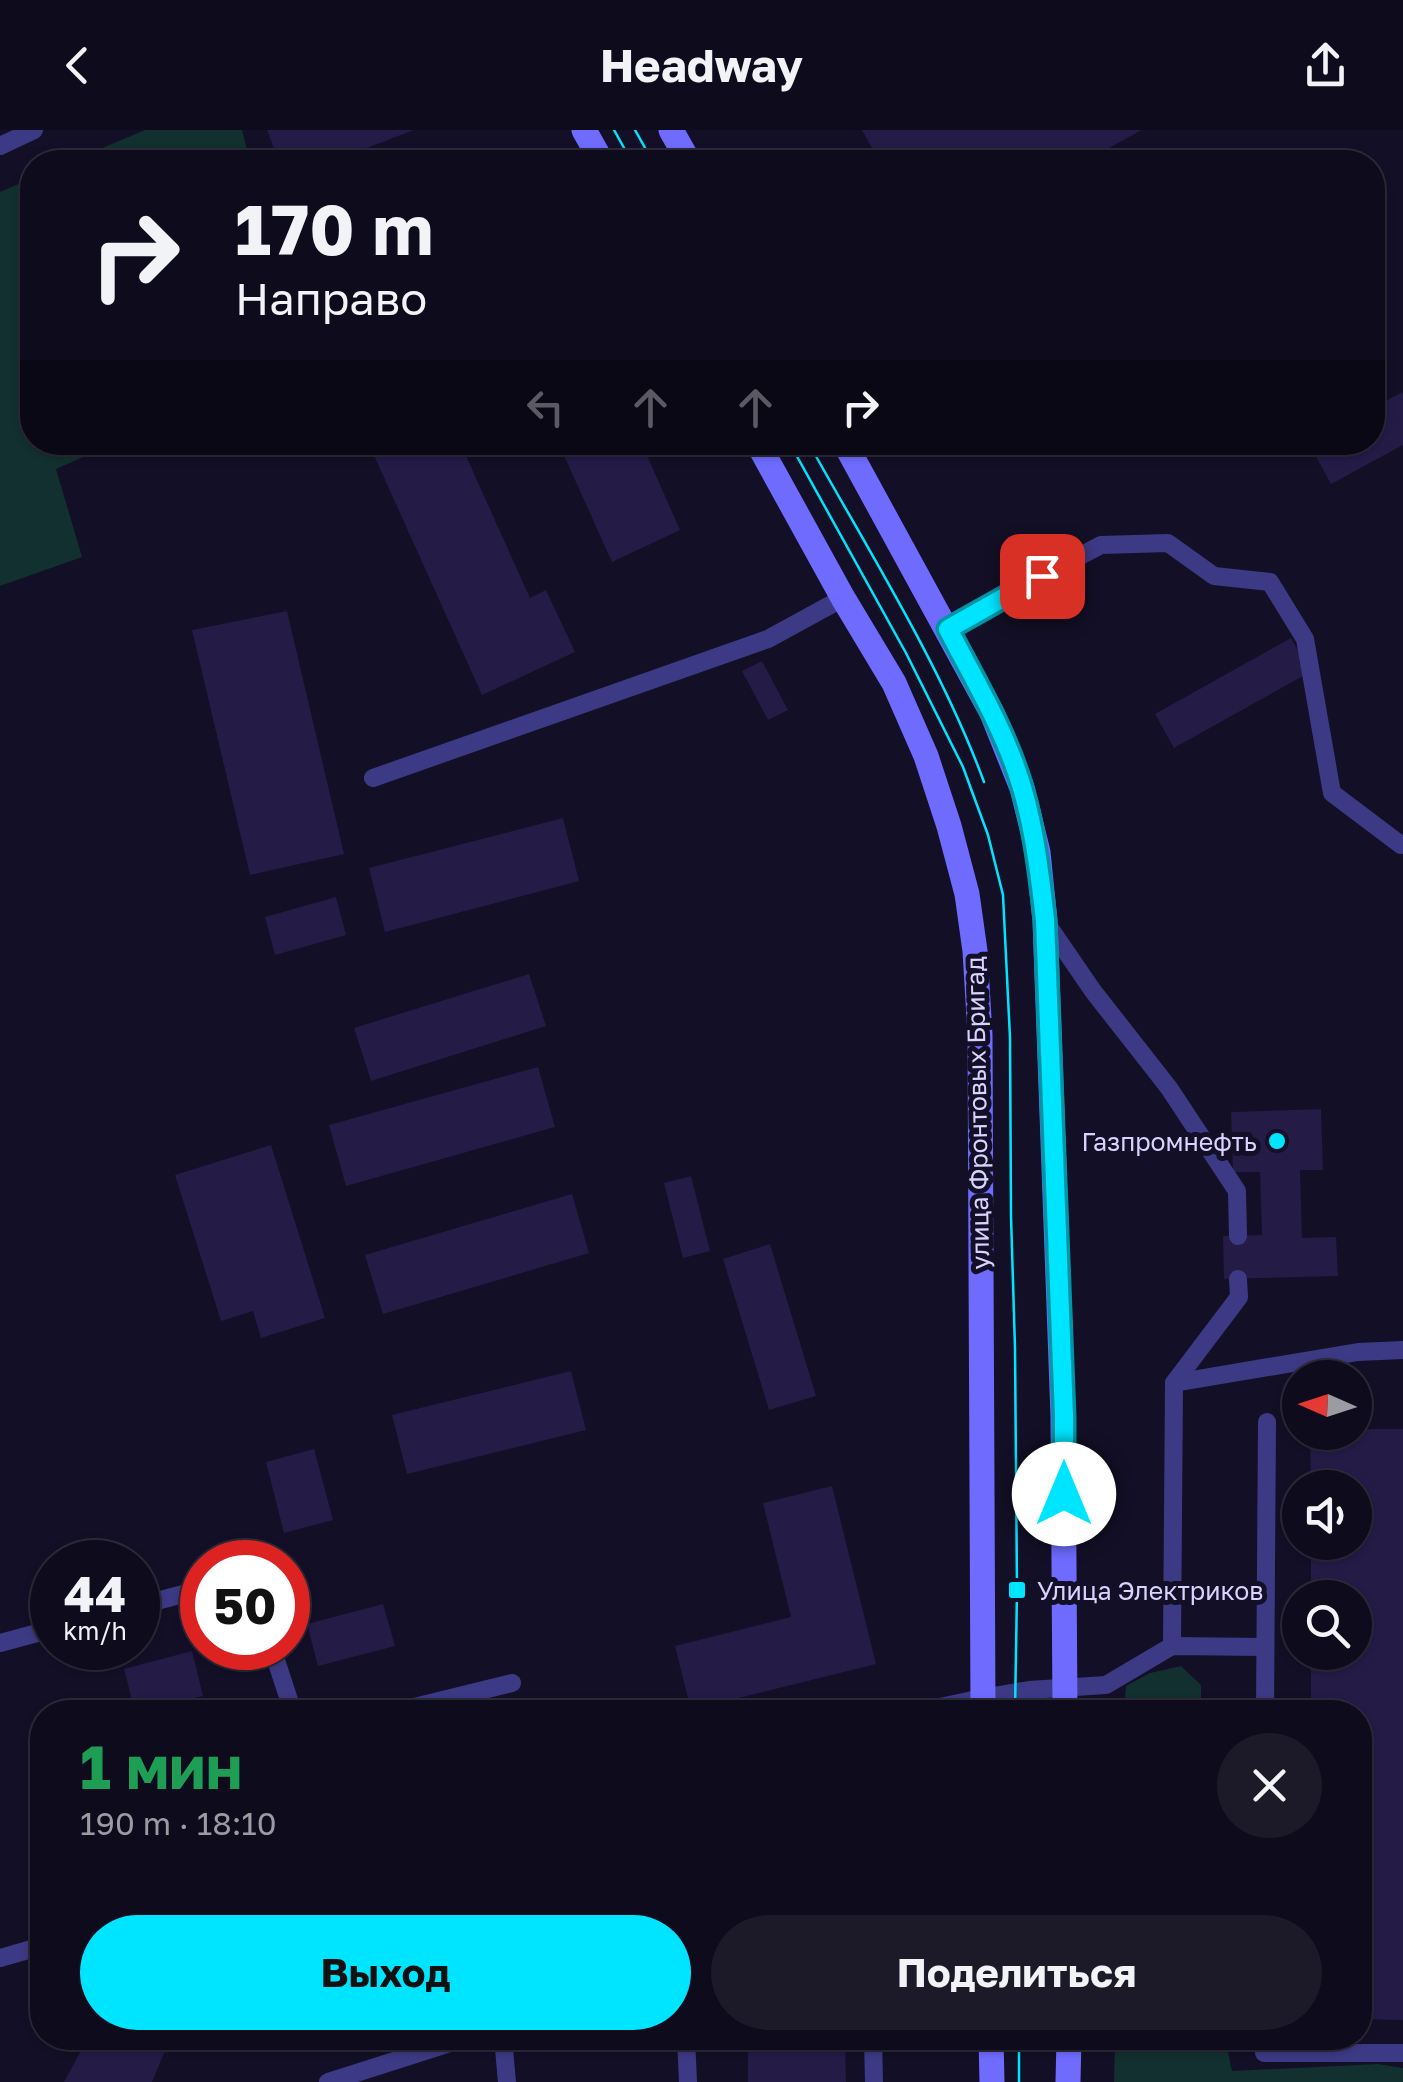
<!DOCTYPE html>
<html lang="ru">
<head>
<meta charset="utf-8">
<style>
	:root { --surface:#0e0b1c; --page:#1c1929; --text:#f1f3f6; --muted:#9b9ba3; --line:#2e2b3b; --accent:#00e5ff }
	body { margin:0; font-family:"Golos Text",sans-serif; background:var(--page); color:var(--text); height:100vh; display:flex; flex-direction:column; font-size:38px; white-space:nowrap }
	* { box-sizing:border-box; margin:0 }
	p { font-size:32px; color:var(--muted) }
	.icon { flex:none; width:55px; height:55px; fill:none; stroke:currentColor; stroke-width:2; stroke-linecap:round; stroke-linejoin:round }
	.map { position:relative; flex:1; overflow:hidden }
	.sheet { position:absolute; left:30px; top:1570px; width:1342px; height:350px; display:flex; flex-direction:column; background:var(--surface); border-radius:40px; box-shadow:0 2px 8px #0004,0 0 0 2px var(--line) }
	.sheet>* { flex:none }
	.hud { position:absolute; left:20px; top:20px; width:1365px; height:305px; border-radius:40px; box-shadow:0 2px 8px #0004,0 0 0 2px var(--line); background:#0e0b1c; color:var(--text); overflow:hidden }
	.needle { width:65px; rotate:273deg }
	.controls { position:absolute; left:1282px; top:1230px; display:grid; gap:20px }
	.controls a { display:grid; place-items:center; width:90px; height:90px; border-radius:50%; background:var(--surface); box-shadow:0 2px 8px #0004,0 0 0 2px var(--line); font-size:50px }
	.speed { position:absolute; left:30px; top:1410px; display:flex; gap:20px; font-size:50px; font-weight:700; text-align:center }
	.speed>* { display:grid; place-content:center; width:130px; height:130px; border-radius:50%; background:var(--surface); box-shadow:0 2px 8px #0004,0 0 0 2px var(--line); line-height:1 }
	.speed small { font-size:25px; font-weight:400 }
	.speed .limit { border:15px solid #d22; background:#fff; color:#111 }
	.pin { position:absolute; display:grid; place-items:center; width:85px; height:85px; color:#fff; margin:-42px; border-radius:20px; box-shadow:0 5px 15px #0006 }
	.me { position:absolute; width:110px; margin:-55px; rotate:0deg; stroke-linejoin:round; filter:drop-shadow(0 0 8px #0008) }
	.turn { display:flex; align-items:center; gap:35px; height:210px; padding:0 50px; font-size:45px }
	.turn .icon { width:130px; height:130px; stroke-width:2.5 }
	.turn b { display:block; font-size:70px; line-height:85px }
	.lanes { display:flex; align-items:center; height:95px; padding:0 50px; background:#0003; justify-content:center; gap:50px; direction:ltr }
	.lanes .off { opacity:.35 }
	.round { display:grid; place-items:center; flex:none; width:105px; height:105px; border-radius:52px; background:var(--page) }
	.head { display:flex; align-items:center; justify-content:space-between; height:170px; padding:0 50px }
	h1 { font-size:60px; font-weight:700; line-height:75px; color:#1e9e55 }
	.button { display:flex; gap:20px; margin-top:auto; padding:20px 50px }
	.button a { flex:1; height:115px; border-radius:60px; background:var(--accent); color:#111; font-size:40px; font-weight:700; line-height:115px; text-align:center }
	.button a+a { background:var(--page); color:var(--text) }
	header { display:flex; justify-content:space-between; align-items:center; height:130px; padding:0 50px; background:var(--surface); font-size:45px; font-weight:700 }
	.map>svg:first-child { display:block }
</style>
</head>
<body>
<header><svg class="icon" aria-label="back" viewBox="0 0 24 24"><path d="M15 5l-7 7 7 7"/></svg>Headway<svg class="icon" aria-label="share" viewBox="0 0 24 24"><path d="M12 15V3M7 8l5-5 5 5M5 13v7h14v-7"/></svg></header>
<div class="map">
<svg width="1403" height="1952" viewBox="0 0 1403 1952">
	<rect width="100%" height="100%" fill="#130f26"/>
	<g fill="#12302f">
		<path d="M 145,0 L 242,0 L 250,32 L 69,32 Z"/>
		<path d="M 32,48 L 32,312 L 115,313 L 56,339 L 82,427 L 0,456 L 0,62 Z"/>
		<path d="M 1181,1536 L 1201,1555 L 1201,1582 L 1124,1582 L 1126,1556 L 1150,1543 Z"/>
		<path d="M 1115,1908 L 1225,1908 L 1232,1941 L 1378,1934 L 1403,1938 L 1403,1952 L 1114,1952 Z"/>
	</g>
	<g fill="#241b47">
		<path d="M 267,0 L 414,0 L 330,32 L 279,32 Z"/>
		<path d="M 862,0 L 1142,0 L 1083,32 L 880,32 Z"/>
		<path d="M 1403,262 L 1403,315 L 1331,354 L 1308,312 L 1372,312 L 1372,278 Z"/>
		<path d="M 368,312 L 472,312 L 462,317 L 530,468 L 546,460 L 575,522 L 482,565 Z"/>
		<path d="M 558,312 L 641,312 L 680,400 L 612,432 Z"/>
		<path d="M 287,481 L 344,724 L 250,745 L 192,500 Z"/>
		<path d="M 1291,508 L 1310,542 L 1174,618 L 1155,584 Z"/>
		<path d="M 762,531 L 788,580 L 768,590 L 742,541 Z"/>
		<path d="M 563,688 L 579,751 L 385,802 L 369,738 Z"/>
		<path d="M 336,767 L 346,805 L 275,825 L 265,787 Z"/>
		<path d="M 529,844 L 546,896 L 371,951 L 354,898 Z"/>
		<path d="M 538,937 L 555,997 L 346,1056 L 329,995 Z"/>
		<path d="M 1321,979 L 1323,1040 L 1300,1040 L 1302,1108 L 1336,1107 L 1338,1146 L 1224,1149 L 1223,1106 L 1262,1105 L 1260,1042 L 1233,1042 L 1231,982 Z"/>
		<path d="M 271,1015 L 325,1188 L 261,1208 L 253,1181 L 221,1191 L 175,1045 Z"/>
		<path d="M 691,1046 L 710,1121 L 683,1128 L 664,1053 Z"/>
		<path d="M 572,1064 L 589,1123 L 383,1184 L 365,1125 Z"/>
		<path d="M 770,1114 L 816,1266 L 769,1280 L 723,1129 Z"/>
		<path d="M 571,1241 L 586,1300 L 407,1344 L 392,1285 Z"/>
		<path d="M 1355,1299 L 1403,1299 L 1403,1890 L 1360,1889 L 1360,1582 L 1311,1582 L 1311,1522 L 1355,1522 L 1355,1468 L 1311,1468 L 1311,1412 L 1355,1412 L 1355,1358 L 1311,1358 L 1310,1302 L 1355,1302 Z"/>
		<path d="M 314,1319 L 333,1390 L 284,1403 L 266,1332 Z"/>
		<path d="M 832,1356 L 876,1534 L 691,1580 L 675,1516 L 791,1487 L 763,1373 Z"/>
		<path d="M 383,1474 L 395,1516 L 318,1536 L 307,1494 Z"/>
		<path d="M 192,1521 L 203,1566 L 135,1582 L 124,1539 Z"/>
		<path d="M 88,1908 L 228,1908 L 228,1909 L 164,1923 L 152,1952 L 64,1952 Z"/>
		<path d="M 748,1908 L 845,1908 L 846,1952 L 748,1952 Z"/>
	</g>
	<g fill="none" stroke-linecap="round" stroke-linejoin="round">
		<g stroke="#3d3a85" stroke-width="18">
			<path d="M 0,16 L 34,0"/>
			<path d="M 948,499 L 1000,468 L 1101,415 L 1168,413 L 1214,446 L 1270,452 L 1305,509 L 1332,663 L 1401,715 L 1403,714"/>
			<path d="M 373,648 L 768,509 L 843,468"/>
			<path d="M 1045,791 L 1093,861 L 1169,958 L 1237,1061 L 1238,1106"/>
			<path d="M 1174,1253 L 1358,1222 L 1403,1220"/>
			<path d="M 138,1476 L 202,1459"/>
			<path d="M 0,1513 L 52,1499"/>
			<path d="M 1172,1516 L 1174,1253 L 1239,1167 L 1238,1149"/>
			<path d="M 272,1518 L 293,1582"/>
			<path d="M 394,1582 L 512,1553"/>
			<path d="M 917,1582 L 982,1568 L 1029,1560 L 1106,1555 L 1172,1516 L 1265,1517"/>
			<path d="M 1265,1582 L 1267,1292"/>
			<path d="M 40,1668 L 42,1668"/>
			<path d="M 0,1828 L 42,1816"/>
			<path d="M 503,1908 L 507,1952"/>
			<path d="M 686,1908 L 688,1952"/>
			<path d="M 873,1908 L 874,1952"/>
			<path d="M 1264,1908 L 1264,1923 L 1403,1923"/>
			<path d="M 328,1952 L 466,1908"/>
		</g>
		<g stroke="#6f6bff" stroke-width="25">
			<path d="M 584,0 L 602,32"/>
			<path d="M 671,0 L 689,32"/>
			<path d="M 757,312 L 843,468 L 894,553 L 926,626 L 949,696 L 967,764 L 975,821 L 980,905 L 983,1582"/>
			<path d="M 844,312 L 992,583 L 1022,658 L 1038,722 L 1045,791 L 1063,1286 L 1065,1582"/>
			<path d="M 991,1908 L 992,1952"/>
			<path d="M 1068,1952 L 1069,1908"/>
		</g>
		<g stroke="#00e5ff" stroke-width="2.5">
			<path d="M 614,0 L 632,32"/>
			<path d="M 635,0 L 653,32"/>
			<path d="M 789,312 L 906,523 L 963,637 L 988,705 L 1003,765 L 1010,908 L 1011,1086 L 1015,1218 L 1017,1460 L 1015,1582"/>
			<path d="M 808,312 C 869,422 941,535 984,652"/>
			<path d="M 1019,1908 L 1019,1952"/>
		</g>
	</g>
	<g fill="none" stroke-linecap="round" stroke-linejoin="round">
		<defs>
			<path id="route" d="M 1042,446 L 948,499 C 975,551 1007,604 1023,661 C 1035,703 1040,746 1045,790 L 1064,1286 L 1064,1364"/>
		</defs>
		<use href="#route" stroke="#0095a6" stroke-width="25"/>
		<use href="#route" stroke="#00e5ff" stroke-width="18"/>
	</g>
	<g fill="#00e5ff" stroke="#130f26" stroke-width="4">
		<circle cx="1277" cy="1011" r="10"/>
		<rect x="1007" y="1450" width="20" height="20" rx="5"/>
	</g>
	<g text-anchor="middle" dominant-baseline="central" stroke-width="10" stroke-linejoin="round" paint-order="stroke">
		<g font-size="25" fill="#d9d4ff" stroke="#130f26">
			<text transform="translate(977 983) rotate(-91)">улица Фронтовых Бригад</text>
		</g>
		<g font-size="25" fill="#d9d4ff" stroke="#130f26" text-anchor="end">
			<text x="1257" y="1011">Газпромнефть</text>
			<text x="1037" y="1460" text-anchor="start">Улица Электриков</text>
		</g>
	</g>
</svg>
<div class="controls">
<a><svg class="needle" viewBox="-14 -14 28 28"><path d="M0-13l5 13h-10z" fill="#e53935"/><path d="M0 13l5-13h-10z" fill="#9b9ba3"/></svg></a>
<a><svg class="icon" aria-label="sound" viewBox="0 0 24 24"><path d="M4 9h4l5-4v14l-5-4H4zM17 9q2 3 0 6"/></svg></a>
<a><svg class="icon" aria-label="search" viewBox="0 0 24 24"><circle cx="10" cy="10" r="6"/><path d="M15 15l6 6"/></svg></a>
</div>
<div class="speed"><div>44<small>km/h</small></div><div class="limit">50</div></div>
<div class="pin" style="left:1042px;top:446px;background:#d93025"><svg class="icon" aria-label="arrive" viewBox="0 0 24 24"><path d="M6 21V4h12l-3 4 3 4H6"/></svg></div>
<svg class="me" style="left:1064px;top:1364px" viewBox="-20 -20 40 40"><circle r="19" fill="#fff"/><path d="M0-13L10 11 0 6-10 11z" fill="#00e5ff"/></svg>
<div class="hud">
<div class="turn"><svg class="icon" aria-label="right" viewBox="0 0 24 24"><path d="M7 20v-9h11M14 6l5 5-5 5"/></svg><div><b>170 m</b>Направо</div></div>
<div class="lanes"><svg class="icon off" aria-label="left" viewBox="0 0 24 24"><path d="M17 20v-9H6M10 6l-5 5 5 5"/></svg><svg class="icon off" aria-label="ahead" viewBox="0 0 24 24"><path d="M12 20V5M6 11l6-6 6 6"/></svg><svg class="icon off" aria-label="ahead" viewBox="0 0 24 24"><path d="M12 20V5M6 11l6-6 6 6"/></svg><svg class="icon" aria-label="right" viewBox="0 0 24 24"><path d="M7 20v-9h11M14 6l5 5-5 5"/></svg></div>
</div>
<section class="sheet">
<div class="head"><div><h1>1 мин</h1><p>190 m · 18:10</p></div><a class="round"><svg class="icon" aria-label="close" viewBox="0 0 24 24"><path d="M6 6l12 12M18 6L6 18"/></svg></a></div>
<div class="button"><a>Выход</a><a>Поделиться</a></div>
</section>
</div>
</body>
</html>
